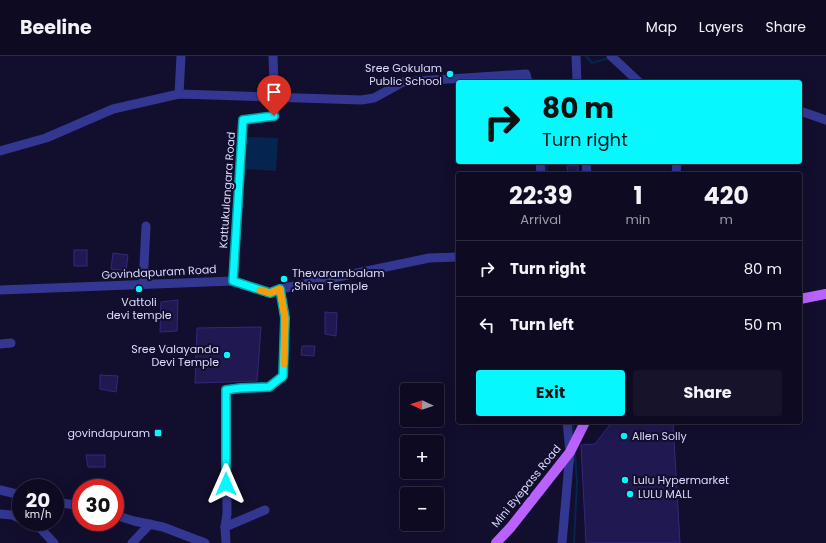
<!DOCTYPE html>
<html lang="en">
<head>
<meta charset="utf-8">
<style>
	:root { --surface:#0e0a22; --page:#17132a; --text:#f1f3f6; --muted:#9b9aa5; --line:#2e2b40; --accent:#07f7ff }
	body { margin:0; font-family:Poppins,sans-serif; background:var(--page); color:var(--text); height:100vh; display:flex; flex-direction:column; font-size:15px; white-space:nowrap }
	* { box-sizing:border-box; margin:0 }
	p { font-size:13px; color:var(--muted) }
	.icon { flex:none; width:22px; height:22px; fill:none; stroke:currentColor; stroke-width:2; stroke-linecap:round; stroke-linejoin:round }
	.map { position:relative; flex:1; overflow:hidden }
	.drawer { position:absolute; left:456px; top:116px; width:346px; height:252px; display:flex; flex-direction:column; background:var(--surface); border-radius:4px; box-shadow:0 4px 16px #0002,0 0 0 1px var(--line) }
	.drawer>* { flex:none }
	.banner { position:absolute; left:456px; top:24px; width:346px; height:84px; border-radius:4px; box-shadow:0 4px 16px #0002,0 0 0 1px var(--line); background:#07f7ff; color:#111; overflow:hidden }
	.needle { width:26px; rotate:273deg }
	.buttons { position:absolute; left:400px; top:327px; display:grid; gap:8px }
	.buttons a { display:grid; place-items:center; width:44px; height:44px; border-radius:4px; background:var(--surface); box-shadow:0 4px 16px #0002,0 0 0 1px var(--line); font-size:20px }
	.speed { position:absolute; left:12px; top:423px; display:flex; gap:8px; font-size:20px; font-weight:700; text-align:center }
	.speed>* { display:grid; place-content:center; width:52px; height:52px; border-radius:50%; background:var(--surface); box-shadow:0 4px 16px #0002,0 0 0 1px var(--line); line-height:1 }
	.speed small { font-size:10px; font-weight:400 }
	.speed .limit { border:6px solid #d22; background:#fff; color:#111 }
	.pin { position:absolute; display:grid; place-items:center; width:34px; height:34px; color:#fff; margin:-41px -17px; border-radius:50% 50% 50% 0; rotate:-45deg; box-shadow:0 0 4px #0007 }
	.pin .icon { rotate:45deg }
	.me { position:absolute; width:44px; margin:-22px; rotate:0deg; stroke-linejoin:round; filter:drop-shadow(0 0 3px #0008) }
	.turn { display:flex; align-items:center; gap:14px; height:84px; padding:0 20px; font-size:18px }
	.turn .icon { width:52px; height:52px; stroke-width:2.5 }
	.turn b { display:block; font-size:28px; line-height:34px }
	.eta { display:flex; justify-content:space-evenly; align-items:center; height:68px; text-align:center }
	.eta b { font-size:24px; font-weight:700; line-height:28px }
	.button { display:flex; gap:8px; margin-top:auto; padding:8px 20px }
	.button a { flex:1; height:46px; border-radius:4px; background:var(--accent); color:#111; font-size:16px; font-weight:700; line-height:46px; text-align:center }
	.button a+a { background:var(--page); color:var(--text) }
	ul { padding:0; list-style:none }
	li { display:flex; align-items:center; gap:12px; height:56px; padding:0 20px; border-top:1px solid var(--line) }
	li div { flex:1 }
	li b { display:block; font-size:15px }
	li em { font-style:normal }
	header { display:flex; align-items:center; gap:24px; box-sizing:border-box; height:56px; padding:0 20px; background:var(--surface); border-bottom:1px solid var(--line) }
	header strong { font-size:19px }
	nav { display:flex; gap:22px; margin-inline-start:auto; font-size:14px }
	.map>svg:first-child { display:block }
</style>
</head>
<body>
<header>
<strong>Beeline</strong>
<nav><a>Map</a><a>Layers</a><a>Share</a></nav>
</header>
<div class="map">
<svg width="826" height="487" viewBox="0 0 826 487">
	<rect width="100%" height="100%" fill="#120e2d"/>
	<path fill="#052550" d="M 247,81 L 278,82 L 276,115 L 246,113 Z"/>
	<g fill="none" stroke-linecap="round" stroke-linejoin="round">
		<g stroke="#052550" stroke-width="2">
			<path d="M 586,0 L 592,7 L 609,2"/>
			<path d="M 546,106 L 547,118"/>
			<path d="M 573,366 L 574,376"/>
			<path d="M 574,487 L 577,426 L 575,398"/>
		</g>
	</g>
	<g fill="#201850" stroke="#33287f">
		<path d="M 578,109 L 578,118 L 568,118 L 567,110 Z"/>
		<rect x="74" y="194" width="13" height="16"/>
		<path d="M 113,197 L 128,199 L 126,215 L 111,213 Z"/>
		<path d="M 178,244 L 177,275 L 160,276 L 161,246 Z"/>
		<path d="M 325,256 L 337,257 L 336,280 L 325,278 Z"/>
		<path d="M 261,271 L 257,325 L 195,327 L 197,272 Z"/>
		<path d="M 302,290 L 315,290 L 314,300 L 301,299 Z"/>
		<path d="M 100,319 L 118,320 L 116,336 L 100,333 Z"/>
		<path d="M 612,366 L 673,366 L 680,487 L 586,487 L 581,389 L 595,388 Z"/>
		<path d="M 86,399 L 105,399 L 105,411 L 88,411 Z"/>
	</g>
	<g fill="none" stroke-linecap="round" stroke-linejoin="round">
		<g stroke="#343791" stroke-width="9">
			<path d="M 576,0 L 577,26"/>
			<path d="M 611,0 L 639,26"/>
			<path d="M 179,38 L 181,0"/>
			<path d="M 800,55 L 826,64"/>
			<path d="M 0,95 L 46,82 L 113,53 L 179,38 L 361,44 L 374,42 L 403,26 L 526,18 L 528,26"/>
			<path d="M 540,106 L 541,118"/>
			<path d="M 586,106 L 587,118"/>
			<path d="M 676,118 L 677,106"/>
			<path d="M 233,225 L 243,64 L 275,60 L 273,0"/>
			<path d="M 143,229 L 146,170"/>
			<path d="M 0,234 L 233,225 L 270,237 L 280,233 L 429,202 L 458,201"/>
			<path d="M 0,288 L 11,287"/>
			<path d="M 0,434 L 21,439"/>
			<path d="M 55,446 L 81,450"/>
			<path d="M 0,458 L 12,459 L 21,463"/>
			<path d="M 115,459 L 134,465 L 163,471 L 205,487"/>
			<path d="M 26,466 L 41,473 L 54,487"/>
			<path d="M 225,471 L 265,454"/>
			<path d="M 132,487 L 150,468"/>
			<path d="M 226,487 L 225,471 L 227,458 L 226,334 L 241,332 L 269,331 L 283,320 L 285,262 L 280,233"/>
			<path d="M 562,487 L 570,396 L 567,366"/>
		</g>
		<g stroke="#b962ff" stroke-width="10">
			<path d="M 800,243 L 826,238"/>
			<path d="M 496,487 L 511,471 L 570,396 L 585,366"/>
		</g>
	</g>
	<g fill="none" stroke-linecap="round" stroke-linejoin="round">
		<defs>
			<path id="route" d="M 226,428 L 226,334 L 241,332 L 269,331 L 283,320 L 285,262 L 280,233 L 270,237 L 233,225 L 243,64 L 274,60"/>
		</defs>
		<use href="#route" stroke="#05a1a6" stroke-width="10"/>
		<use href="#route" stroke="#07f7ff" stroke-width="7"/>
		<path stroke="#f59e0b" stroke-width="7" d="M 260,234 L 270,237 L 280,233 L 285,262 L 284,308"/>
	</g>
	<g fill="#07f7ff" stroke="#120e2d" stroke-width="1.5">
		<circle cx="450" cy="18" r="4"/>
		<circle cx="284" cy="223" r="4"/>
		<circle cx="139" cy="233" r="4"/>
		<circle cx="227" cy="299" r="4"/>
		<rect x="154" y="373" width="8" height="8" rx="2"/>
		<circle cx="624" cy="380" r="4"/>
		<circle cx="625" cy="424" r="4"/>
		<circle cx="630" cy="438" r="4"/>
	</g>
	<g text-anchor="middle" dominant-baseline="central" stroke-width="4" stroke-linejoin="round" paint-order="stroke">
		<g font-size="11" fill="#dcdbff" stroke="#120e2d" text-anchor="start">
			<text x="442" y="12" text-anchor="end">Sree Gokulam<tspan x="442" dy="13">Public School</tspan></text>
			<text x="292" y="217">Thevarambalam<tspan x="292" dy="13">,Shiva Temple</tspan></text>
			<text x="139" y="246" text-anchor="middle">Vattoli<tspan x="139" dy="13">devi temple</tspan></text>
			<text x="219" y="293" text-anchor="end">Sree Valayanda<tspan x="219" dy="13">Devi Temple</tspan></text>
			<text x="150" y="377" text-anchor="end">govindapuram</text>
			<text x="632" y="380">Allen Solly</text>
			<text x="633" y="424">Lulu Hypermarket</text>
			<text x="638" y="438">LULU MALL</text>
		</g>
		<g font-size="11" fill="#dcdbff" stroke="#120e2d">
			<text transform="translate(227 134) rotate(-86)">Kattukulangara Road</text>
			<text transform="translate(159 216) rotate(-3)">Govindapuram Road</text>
			<text transform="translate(526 430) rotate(-51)">Mini Byepass Road</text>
		</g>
	</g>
</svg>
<div class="buttons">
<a><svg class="needle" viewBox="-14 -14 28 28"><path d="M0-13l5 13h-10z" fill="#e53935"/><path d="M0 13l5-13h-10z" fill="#9b9aa5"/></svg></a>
<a>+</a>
<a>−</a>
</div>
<div class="speed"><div>20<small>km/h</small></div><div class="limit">30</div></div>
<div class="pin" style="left:274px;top:60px;background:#d93025"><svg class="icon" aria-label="arrive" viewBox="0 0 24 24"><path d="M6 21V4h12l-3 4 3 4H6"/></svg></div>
<svg class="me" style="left:226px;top:428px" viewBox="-20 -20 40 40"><path d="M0-17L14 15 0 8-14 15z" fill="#07f7ff" stroke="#fff" stroke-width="4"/></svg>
<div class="banner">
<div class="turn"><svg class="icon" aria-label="right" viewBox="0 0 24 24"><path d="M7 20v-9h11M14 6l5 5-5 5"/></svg><div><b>80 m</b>Turn right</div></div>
</div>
<section class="drawer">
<div class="eta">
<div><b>22:39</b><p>Arrival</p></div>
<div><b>1</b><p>min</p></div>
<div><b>420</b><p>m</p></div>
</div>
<ul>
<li><svg class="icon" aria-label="right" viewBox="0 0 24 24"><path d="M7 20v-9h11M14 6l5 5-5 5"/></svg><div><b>Turn right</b></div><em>80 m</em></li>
<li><svg class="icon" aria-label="left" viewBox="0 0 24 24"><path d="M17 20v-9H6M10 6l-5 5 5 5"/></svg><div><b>Turn left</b></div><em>50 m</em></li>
</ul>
<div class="button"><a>Exit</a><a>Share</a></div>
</section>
</div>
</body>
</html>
